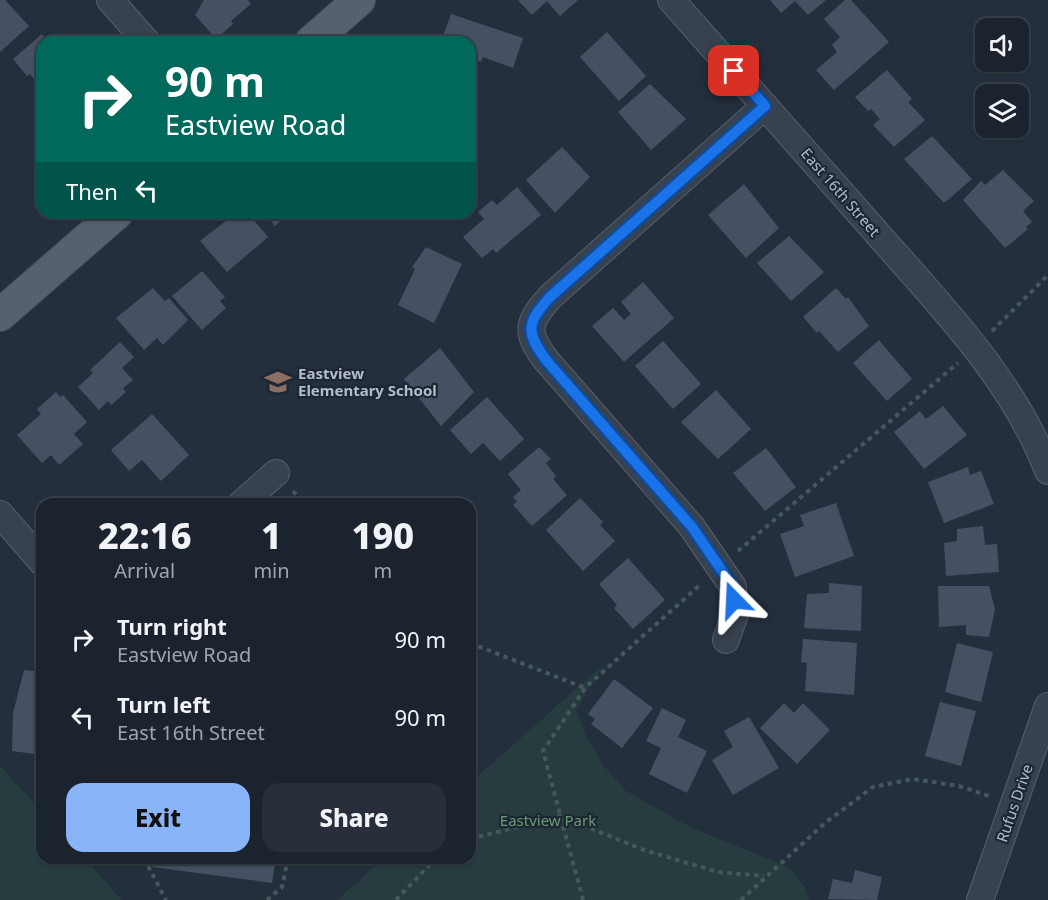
<!DOCTYPE html>
<html lang="en">
<head>
<meta charset="utf-8">
<style>
	:root { --surface:#1b232e; --page:#282f3a; --text:#f1f3f6; --muted:#a0a4aa; --line:#39404a; --accent:#8ab4f8 }
	body { margin:0; font-family:"Noto Sans",sans-serif; background:var(--page); color:var(--text); height:100vh; display:flex; flex-direction:column; font-size:22px; white-space:nowrap }
	* { box-sizing:border-box; margin:0 }
	p { font-size:20px; color:var(--muted) }
	.icon { flex:none; width:33px; height:33px; fill:none; stroke:currentColor; stroke-width:2; stroke-linecap:round; stroke-linejoin:round }
	.map { position:relative; flex:1; overflow:hidden }
	.sheet { position:absolute; left:36px; top:498px; width:440px; height:366px; display:flex; flex-direction:column; background:var(--surface); border-radius:18px; box-shadow:0 2px 4px #0004,0 0 0 2px var(--line) }
	.sheet>* { flex:none }
	.banner { position:absolute; left:36px; top:36px; width:440px; height:183px; border-radius:18px; box-shadow:0 2px 4px #0004,0 0 0 2px var(--line); background:#00695c; color:#fff; overflow:hidden }
	.tools { position:absolute; left:975px; top:18px; display:grid; gap:12px }
	.tools a { display:grid; place-items:center; width:54px; height:54px; border-radius:12px; background:var(--surface); box-shadow:0 2px 4px #0004,0 0 0 2px var(--line); font-size:30px }
	.pin { position:absolute; display:grid; place-items:center; width:51px; height:51px; color:#fff; margin:-26px; border-radius:12px; box-shadow:0 3px 9px #0006 }
	.me { position:absolute; width:66px; margin:-33px; rotate:339deg; stroke-linejoin:round; filter:drop-shadow(0 0 4px #0008) }
	.turn { display:flex; align-items:center; gap:21px; height:126px; padding:0 30px; font-size:27px }
	.turn .icon { width:78px; height:78px; stroke-width:2.5 }
	.turn b { display:block; font-size:42px; line-height:51px }
	.then { display:flex; align-items:center; height:57px; padding:0 30px; background:#0003; gap:12px; font-size:22px }
	.eta { display:flex; justify-content:space-evenly; align-items:center; height:102px; text-align:center }
	.eta b { font-size:36px; font-weight:800; line-height:42px }
	.cta { display:flex; gap:12px; margin-top:auto; padding:12px 30px }
	.cta a { flex:1; height:69px; border-radius:18px; background:var(--accent); color:#111; font-size:24px; font-weight:800; line-height:69px; text-align:center }
	.cta a+a { background:var(--page); color:var(--text) }
	ul { padding:0; list-style:none }
	li { display:flex; align-items:center; gap:18px; height:78px; padding:0 30px }
	li div { flex:1 }
	li b { display:block; font-size:22px }
	li em { font-style:normal }
	.map>svg:first-child { display:block }
</style>
</head>
<body>
<div class="map">
<svg width="1048" height="900" viewBox="0 0 1048 900">
	<rect width="100%" height="100%" fill="#242f3e"/>
	<g fill="#263c3f">
		<path d="M 603,665 L 576,710 L 587,738 L 603,765 L 626,791 L 690,827 L 790,868 L 805,887 L 809,900 L 337,900 L 384,858 L 470,858 L 470,783 Z"/>
		<path d="M 0,766 L 42,812 L 42,858 L 84,858 L 122,900 L 0,900 Z"/>
	</g>
	<g fill="#455162">
		<path d="M 0,0 L 5,0 L 29,26 L 0,52 Z"/>
		<path d="M 204,0 L 248,0 L 251,4 L 231,21 L 233,24 L 216,39 L 195,15 Z"/>
		<path d="M 518,0 L 578,0 L 560,16 L 547,1 L 532,15 Z"/>
		<path d="M 770,0 L 826,0 L 808,15 L 795,1 L 781,13 Z"/>
		<path d="M 845,0 L 851,0 L 889,42 L 834,90 L 816,70 L 837,52 L 832,45 L 840,37 L 824,19 Z"/>
		<path d="M 451,14 L 523,38 L 513,68 L 483,57 L 481,62 L 470,58 L 470,42 L 441,42 Z"/>
		<path d="M 607,32 L 646,76 L 619,101 L 580,57 Z"/>
		<path d="M 42,34 L 48,42 L 42,42 L 42,97 L 35,88 L 39,85 L 30,74 L 27,76 L 13,59 Z"/>
		<path d="M 887,70 L 912,99 L 908,102 L 925,120 L 894,147 L 873,125 L 880,119 L 871,109 L 868,111 L 855,97 Z"/>
		<path d="M 650,84 L 686,119 L 651,150 L 618,112 Z"/>
		<path d="M 932,136 L 972,179 L 944,203 L 904,159 Z"/>
		<path d="M 562,147 L 590,177 L 555,213 L 526,180 Z"/>
		<path d="M 1003,170 L 1034,201 L 1023,211 L 1032,222 L 1026,227 L 1028,229 L 1005,248 L 963,200 L 981,181 L 985,185 Z"/>
		<path d="M 744,184 L 779,228 L 746,258 L 708,215 Z"/>
		<path d="M 517,187 L 541,215 L 496,253 L 493,249 L 482,258 L 463,237 L 484,219 L 478,212 L 492,200 L 497,205 Z"/>
		<path d="M 236,213 L 248,213 L 268,237 L 227,272 L 200,241 Z"/>
		<path d="M 264,213 L 290,213 L 275,226 Z"/>
		<path d="M 789,236 L 824,272 L 791,301 L 757,263 Z"/>
		<path d="M 426,247 L 462,264 L 434,323 L 398,305 L 415,269 L 412,267 Z"/>
		<path d="M 202,271 L 225,297 L 220,301 L 226,308 L 202,330 L 172,296 Z"/>
		<path d="M 643,282 L 674,318 L 624,362 L 592,326 L 613,308 L 624,320 L 631,314 L 621,302 Z"/>
		<path d="M 153,288 L 165,301 L 169,298 L 188,320 L 163,345 L 157,338 L 144,350 L 116,318 Z"/>
		<path d="M 836,288 L 846,299 L 848,297 L 869,326 L 838,352 L 819,331 L 817,333 L 803,317 Z"/>
		<path d="M 879,340 L 912,379 L 887,401 L 853,363 Z"/>
		<path d="M 663,341 L 701,384 L 673,409 L 635,366 Z"/>
		<path d="M 120,342 L 134,357 L 122,368 L 133,380 L 123,388 L 126,392 L 111,405 L 108,401 L 99,410 L 78,387 L 93,373 L 90,370 Z"/>
		<path d="M 440,348 L 474,392 L 441,426 L 404,379 Z"/>
		<path d="M 716,390 L 751,429 L 718,459 L 681,422 Z"/>
		<path d="M 56,392 L 60,397 L 63,395 L 87,422 L 74,434 L 83,444 L 59,465 L 51,455 L 42,463 L 17,435 L 41,414 L 37,409 Z"/>
		<path d="M 487,397 L 524,439 L 500,461 L 483,443 L 471,454 L 450,430 Z"/>
		<path d="M 943,406 L 967,435 L 924,469 L 894,432 L 920,411 L 926,419 Z"/>
		<path d="M 152,414 L 189,455 L 161,481 L 142,460 L 129,471 L 111,450 Z"/>
		<path d="M 539,447 L 551,459 L 546,463 L 556,476 L 553,479 L 567,495 L 532,526 L 513,505 L 517,502 L 513,497 L 521,490 L 508,474 Z"/>
		<path d="M 766,448 L 796,487 L 765,511 L 733,473 Z"/>
		<path d="M 968,467 L 970,475 L 981,471 L 994,504 L 944,523 L 928,482 Z"/>
		<path d="M 580,498 L 603,522 L 600,525 L 615,541 L 583,571 L 546,530 Z"/>
		<path d="M 836,503 L 854,556 L 795,577 L 780,534 L 804,526 L 800,515 Z"/>
		<path d="M 983,526 L 985,545 L 997,544 L 999,572 L 946,576 L 944,543 L 957,541 L 957,529 Z"/>
		<path d="M 628,558 L 665,600 L 633,629 L 614,608 L 617,605 L 599,584 Z"/>
		<path d="M 829,583 L 862,586 L 861,631 L 804,628 L 807,594 L 829,593 Z"/>
		<path d="M 938,586 L 989,586 L 995,609 L 989,637 L 966,635 L 966,625 L 939,627 Z"/>
		<path d="M 803,639 L 857,643 L 854,695 L 805,691 L 807,663 L 801,662 Z"/>
		<path d="M 957,643 L 993,652 L 981,702 L 945,692 Z"/>
		<path d="M 24,670 L 42,672 L 42,755 L 12,751 L 13,713 Z"/>
		<path d="M 614,679 L 653,708 L 622,748 L 591,724 L 595,719 L 588,714 Z"/>
		<path d="M 940,702 L 976,711 L 961,766 L 925,756 Z"/>
		<path d="M 784,703 L 794,713 L 803,703 L 830,730 L 797,764 L 760,728 Z"/>
		<path d="M 662,708 L 686,720 L 678,737 L 707,751 L 687,793 L 649,774 L 661,748 L 646,741 Z"/>
		<path d="M 749,717 L 779,768 L 733,795 L 712,760 L 733,747 L 724,731 Z"/>
		<path d="M 153,858 L 276,858 L 272,883 L 152,867 Z"/>
		<path d="M 855,870 L 882,877 L 877,900 L 828,899 L 833,879 L 852,883 Z"/>
	</g>
	<g fill="none" stroke-linecap="round" stroke-linejoin="round">
		<defs>
			<g id="minor">
				<path d="M 110,0 L 147,42"/>
				<path d="M 671,0 C 740,77 808,155 876,232 C 940,305 1013,379 1048,471"/>
				<path d="M 241,504 L 276,473"/>
				<path d="M 0,514 L 42,562"/>
				<path d="M 726,640 L 735,614 L 733,587 L 692,527 L 546,360 C 525,332 527,323 550,297 L 765,106"/>
				<path d="M 980,900 L 1048,706"/>
			</g>
			<g id="major">
				<path d="M 311,42 L 359,0"/>
				<path d="M 0,315 L 117,213"/>
			</g>
		</defs>
		<use href="#minor" stroke="#565f6c" stroke-width="28"/>
		<use href="#major" stroke="#414a57" stroke-width="34"/>
		<g stroke="#44595c" stroke-width="4" stroke-dasharray="4.5 4.5" stroke-linecap="butt">
			<path d="M 992,331 L 1048,275"/>
			<path d="M 293,491 L 305,504"/>
			<path d="M 738,551 L 958,363"/>
			<path d="M 470,643 L 585,688"/>
			<path d="M 470,839 L 560,816 L 644,850 L 718,872 L 764,876"/>
			<path d="M 144,858 L 166,900"/>
			<path d="M 267,900 L 282,887 L 288,858"/>
			<path d="M 396,900 L 436,858"/>
			<path d="M 583,900 L 543,751 L 585,688 L 701,584"/>
			<path d="M 741,900 L 825,823 L 873,787 L 913,779 L 959,786 L 992,797"/>
		</g>
		<use href="#minor" stroke="#38414e" stroke-width="26"/>
		<use href="#major" stroke="#56606e" stroke-width="32"/>
	</g>
	<g fill="none" stroke-linecap="round" stroke-linejoin="round">
		<defs>
			<path id="route" d="M 734,71 L 765,106 L 550,297 C 527,323 525,331 546,360 L 692,527 L 733,587 L 734,600"/>
		</defs>
		<use href="#route" stroke="#114b97" stroke-width="15"/>
		<use href="#route" stroke="#1a73e8" stroke-width="10"/>
	</g>
	<defs>
		<symbol id="school-bare" viewBox="-9 -9 18 18"><path d="M0-5L7-2L0 1L-7-2ZM-4 1L0 2.5L4 1V4Q0 6-4 4Z" fill="#8d6e63" stroke="#1d2633" stroke-width="2.5" paint-order="stroke"/></symbol>
	</defs>
	<g fill-rule="evenodd">
		<use href="#school-bare" x="259" y="363" width="38" height="38"/>
	</g>
	<g text-anchor="middle" dominant-baseline="central" stroke-width="4.5" stroke-linejoin="round" paint-order="stroke">
		<g font-size="15" fill="#b4bcc9" stroke="#1d2633">
			<text transform="translate(841 192) rotate(49)">East 16th Street</text>
			<text transform="translate(1014 803) rotate(-71)">Rufus Drive</text>
		</g>
		<g font-size="15" font-weight="bold" fill="#b4bcc9" stroke="#1d2633" text-anchor="start">
			<text x="298" y="373">Eastview<tspan x="298" dy="17">Elementary School</tspan></text>
		</g>
		<g font-size="15" fill="#6b9a76" stroke="#1d2633">
			<text x="548" y="820">Eastview Park</text>
		</g>
	</g>
</svg>
<div class="tools">
<a><svg class="icon" aria-label="sound" viewBox="0 0 24 24"><path d="M4 9h4l5-4v14l-5-4H4zM17 9q2 3 0 6"/></svg></a>
<a><svg class="icon" aria-label="layers" viewBox="0 0 24 24"><path d="M12 4l9 5-9 5-9-5zM3 14l9 5 9-5"/></svg></a>
</div>
<div class="pin" style="left:734px;top:71px;background:#d93025"><svg class="icon" aria-label="arrive" viewBox="0 0 24 24"><path d="M6 21V4h12l-3 4 3 4H6"/></svg></div>
<svg class="me" style="left:734px;top:600px" viewBox="-20 -20 40 40"><path d="M0-17L14 15 0 8-14 15z" fill="#1a73e8" stroke="#fff" stroke-width="4"/></svg>
<div class="banner">
<div class="turn"><svg class="icon" aria-label="right" viewBox="0 0 24 24"><path d="M7 20v-9h11M14 6l5 5-5 5"/></svg><div><b>90 m</b>Eastview Road</div></div>
<div class="then">Then<svg class="icon" aria-label="left" viewBox="0 0 24 24"><path d="M17 20v-9H6M10 6l-5 5 5 5"/></svg></div>
</div>
<section class="sheet">
<div class="eta">
<div><b>22:16</b><p>Arrival</p></div>
<div><b>1</b><p>min</p></div>
<div><b>190</b><p>m</p></div>
</div>
<ul>
<li><svg class="icon" aria-label="right" viewBox="0 0 24 24"><path d="M7 20v-9h11M14 6l5 5-5 5"/></svg><div><b>Turn right</b><p>Eastview Road</p></div><em>90 m</em></li>
<li><svg class="icon" aria-label="left" viewBox="0 0 24 24"><path d="M17 20v-9H6M10 6l-5 5 5 5"/></svg><div><b>Turn left</b><p>East 16th Street</p></div><em>90 m</em></li>
</ul>
<div class="cta"><a>Exit</a><a>Share</a></div>
</section>
</div>
</body>
</html>
